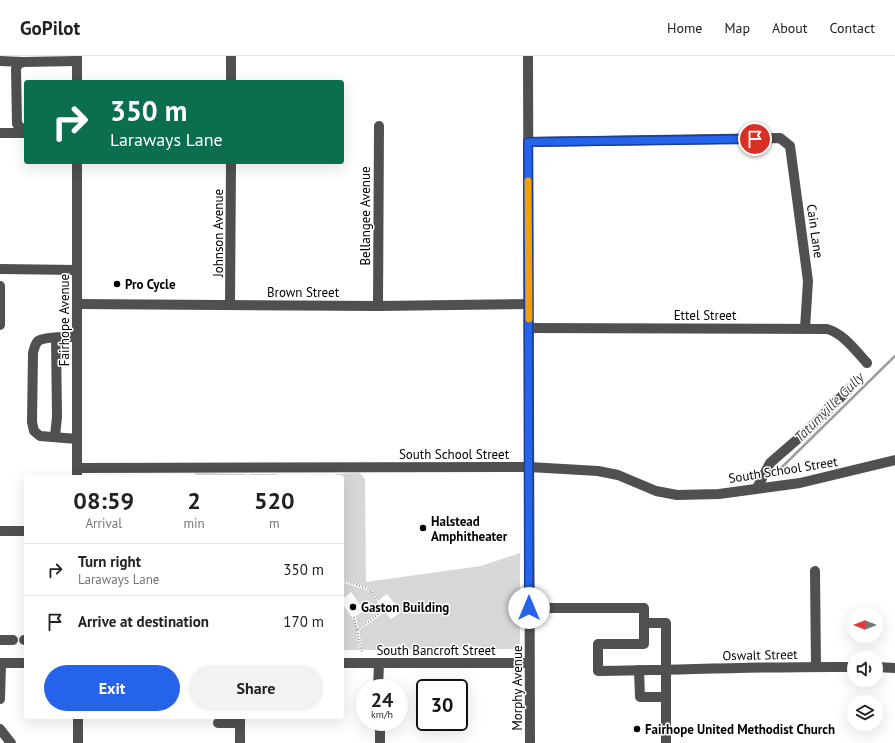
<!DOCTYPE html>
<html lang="en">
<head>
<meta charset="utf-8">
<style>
	:root { --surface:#fff; --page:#f2f2f2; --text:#222; --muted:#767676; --line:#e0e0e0; --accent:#2563eb }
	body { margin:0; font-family:"PT Sans",sans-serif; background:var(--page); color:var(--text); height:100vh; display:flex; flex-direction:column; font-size:15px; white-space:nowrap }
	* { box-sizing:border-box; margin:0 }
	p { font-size:13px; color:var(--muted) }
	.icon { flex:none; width:22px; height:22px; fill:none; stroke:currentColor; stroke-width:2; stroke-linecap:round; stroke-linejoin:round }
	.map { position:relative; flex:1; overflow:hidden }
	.sheet { position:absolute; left:24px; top:419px; width:320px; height:244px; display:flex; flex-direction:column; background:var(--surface); border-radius:4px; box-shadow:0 4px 16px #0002 }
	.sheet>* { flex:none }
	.top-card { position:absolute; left:24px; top:24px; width:320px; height:84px; border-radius:4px; box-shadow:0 4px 16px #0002; background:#0b6e4f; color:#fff; overflow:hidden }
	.needle { width:26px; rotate:270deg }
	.buttons { position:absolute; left:847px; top:551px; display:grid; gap:8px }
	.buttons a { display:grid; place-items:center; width:36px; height:36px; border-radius:50%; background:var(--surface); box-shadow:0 4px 16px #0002; font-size:20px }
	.speed { position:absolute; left:356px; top:623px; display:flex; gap:8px; font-size:20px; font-weight:700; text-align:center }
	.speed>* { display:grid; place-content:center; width:52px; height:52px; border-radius:50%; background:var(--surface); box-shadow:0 4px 16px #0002; line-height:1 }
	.speed small { font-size:10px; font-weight:400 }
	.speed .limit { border:2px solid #111; border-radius:6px; background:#fff; color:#111 }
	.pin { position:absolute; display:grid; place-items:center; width:34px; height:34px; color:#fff; margin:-17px; border:2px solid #fff; border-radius:50%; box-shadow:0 1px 4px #0007 }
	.me { position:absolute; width:44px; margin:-22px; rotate:0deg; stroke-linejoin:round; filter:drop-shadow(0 0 3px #0008) }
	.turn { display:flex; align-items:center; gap:14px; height:84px; padding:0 20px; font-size:18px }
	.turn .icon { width:52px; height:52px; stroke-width:2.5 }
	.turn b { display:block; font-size:28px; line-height:34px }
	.eta { display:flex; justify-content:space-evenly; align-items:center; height:68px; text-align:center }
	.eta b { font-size:24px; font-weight:800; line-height:28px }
	.action { display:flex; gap:8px; margin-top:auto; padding:8px 20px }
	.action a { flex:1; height:46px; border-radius:24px; background:var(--accent); color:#fff; font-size:16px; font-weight:800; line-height:46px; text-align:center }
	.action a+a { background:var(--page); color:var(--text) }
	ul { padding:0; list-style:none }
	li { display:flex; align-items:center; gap:12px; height:52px; padding:0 20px; border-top:1px solid var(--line) }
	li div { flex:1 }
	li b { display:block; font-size:15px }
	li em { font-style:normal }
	header { display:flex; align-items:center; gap:24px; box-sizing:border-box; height:56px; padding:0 20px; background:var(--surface); border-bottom:1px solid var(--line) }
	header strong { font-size:19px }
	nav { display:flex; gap:22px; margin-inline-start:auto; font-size:14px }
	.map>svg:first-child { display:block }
</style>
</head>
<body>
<header>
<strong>GoPilot</strong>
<nav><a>Home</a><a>Map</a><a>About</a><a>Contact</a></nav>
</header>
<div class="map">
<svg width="895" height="687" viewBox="0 0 895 687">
	<rect width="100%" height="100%" fill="#fff"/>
	<g fill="#d7d7d7">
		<path d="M 195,417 L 246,418 L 246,421 L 195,421 Z"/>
		<path d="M 360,417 L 365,423 L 366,526 L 481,510 L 520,497 L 520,593 L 362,594 L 359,574 L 385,556 L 391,563 L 401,556 L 387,538 L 379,544 L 369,532 L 342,523 L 342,421 L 336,421 L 336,418 Z"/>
		<rect x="250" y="418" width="27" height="3"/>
		<path d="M 342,526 L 370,535 L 383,553 L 358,572 L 356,560 L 364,554 L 351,536 L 344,542 Z"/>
		<path d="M 342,547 L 355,566 L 360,594 L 342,594 Z"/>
	</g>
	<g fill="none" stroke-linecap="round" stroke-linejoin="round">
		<path stroke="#9e9e9e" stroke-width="2.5" d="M 777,416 L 895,300"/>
		<g stroke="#727272" stroke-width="1.5" stroke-dasharray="1 2" stroke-linecap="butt">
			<path d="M 342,524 L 369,533 L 378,544"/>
			<path d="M 354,561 L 357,574 L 384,554"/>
			<path d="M 357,574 L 362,597"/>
		</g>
		<g stroke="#505050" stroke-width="10">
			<path d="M 528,0 L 530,687"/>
			<path d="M 0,5 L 23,6"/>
			<path d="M 77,26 L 77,0"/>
			<path d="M 231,26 L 231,0"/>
			<path d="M 0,77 L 25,77"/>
			<path d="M 26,77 L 17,68 L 16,13 L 18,8 L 23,6 L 77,5"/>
			<path d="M 528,86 L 780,82 L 790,90 L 808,225 L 805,272"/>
			<path d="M 77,106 L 77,421"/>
			<path d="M 0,213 L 77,214"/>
			<path d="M 0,230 L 0,269"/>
			<path d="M 77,248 L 378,250 L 529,248"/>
			<path d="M 230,249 L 231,106"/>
			<path d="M 378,250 L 379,70"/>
			<path d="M 529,272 L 827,273 C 843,277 856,295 867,307"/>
			<path d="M 77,281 C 68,281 45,280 38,285 C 35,288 34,293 33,297 L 32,366 L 34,375 L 40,380 L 77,383"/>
			<path d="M 55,380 L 57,361 L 56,282"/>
			<path d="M 77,412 L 529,411 L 598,415 L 618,419 L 656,435 L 677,439 L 719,438 L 800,427 L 895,404"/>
			<path d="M 757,432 L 770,407 L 808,374 L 850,332"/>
			<path d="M 0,475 L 26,475"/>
			<path d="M 815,515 L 816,611"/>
			<path d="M 529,552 L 644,552 L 644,567"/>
			<path d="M 0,584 L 13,584"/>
			<path d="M 24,584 L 26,584"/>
			<path d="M 0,607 L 26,607"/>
			<path d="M 342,607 L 529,607"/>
			<path d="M 876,611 L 895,612"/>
			<path d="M 639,614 L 640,641 L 666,641"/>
			<path d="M 378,632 L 379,608"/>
			<path d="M 0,643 L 1,607"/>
			<path d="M 240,661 L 240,687"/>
			<path d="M 218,667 L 240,667"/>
			<path d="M 0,673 L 11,687"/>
			<path d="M 78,687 L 78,661"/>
			<path d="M 380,687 L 380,666"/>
			<path d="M 666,687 L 666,567 L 644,567 L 644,588 L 598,588 L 598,615 C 684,614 769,610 854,611"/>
		</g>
	</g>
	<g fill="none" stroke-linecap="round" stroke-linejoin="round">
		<defs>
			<path id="route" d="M 529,552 L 528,86 L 755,83"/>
		</defs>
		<use href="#route" stroke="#184099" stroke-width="10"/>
		<use href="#route" stroke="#2563eb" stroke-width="7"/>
		<path stroke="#f59e0b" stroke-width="7" d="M 528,125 L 529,263"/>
	</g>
	<g fill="#000" stroke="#fff" stroke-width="1.5">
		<circle cx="117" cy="228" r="4"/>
		<circle cx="423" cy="472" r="4"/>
		<circle cx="353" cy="551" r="4"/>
		<circle cx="637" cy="673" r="4"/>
	</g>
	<g text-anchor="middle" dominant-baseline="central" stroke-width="3" stroke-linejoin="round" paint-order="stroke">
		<g font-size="13" fill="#000" stroke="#fff">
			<text transform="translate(365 160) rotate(-90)">Bellangee Avenue</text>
			<text transform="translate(815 175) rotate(82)">Cain Lane</text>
			<text transform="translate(218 177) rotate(-90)">Johnson Avenue</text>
			<text x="303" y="236">Brown Street</text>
			<text x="705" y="259">Ettel Street</text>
			<text transform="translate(64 264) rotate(-90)">Fairhope Avenue</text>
			<text x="454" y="398">South School Street</text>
			<text transform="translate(783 414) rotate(-9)">South School Street</text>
			<text x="436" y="594">South Bancroft Street</text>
			<text transform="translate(760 599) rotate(-1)">Oswalt Street</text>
			<text transform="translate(517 632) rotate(-90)">Morphy Avenue</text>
		</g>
		<g font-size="13" font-weight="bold" fill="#000" stroke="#fff" text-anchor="start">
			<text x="125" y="228">Pro Cycle</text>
			<text x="431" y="465">Halstead<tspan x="431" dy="15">Amphitheater</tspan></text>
			<text x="361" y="551">Gaston Building</text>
			<text x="645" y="673">Fairhope United Methodist Church</text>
		</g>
		<g font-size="14" font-style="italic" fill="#3f3f3f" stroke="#fff">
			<text transform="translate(829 351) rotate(-45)">Tatumville Gully</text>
		</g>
	</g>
</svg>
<div class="buttons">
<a><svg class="needle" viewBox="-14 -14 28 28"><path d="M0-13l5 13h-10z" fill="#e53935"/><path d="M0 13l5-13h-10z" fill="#767676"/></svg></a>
<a><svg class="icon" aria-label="sound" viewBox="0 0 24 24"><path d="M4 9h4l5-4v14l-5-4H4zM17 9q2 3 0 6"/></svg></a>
<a><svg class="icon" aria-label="layers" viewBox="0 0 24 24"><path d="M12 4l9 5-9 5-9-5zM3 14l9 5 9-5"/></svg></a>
</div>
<div class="speed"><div>24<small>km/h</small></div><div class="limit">30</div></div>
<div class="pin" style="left:755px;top:83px;background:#d93025"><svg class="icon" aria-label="arrive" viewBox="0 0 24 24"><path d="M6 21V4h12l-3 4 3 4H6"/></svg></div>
<svg class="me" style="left:529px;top:552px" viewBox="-20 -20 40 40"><circle r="19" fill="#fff"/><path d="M0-13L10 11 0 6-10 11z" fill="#2563eb"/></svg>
<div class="top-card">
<div class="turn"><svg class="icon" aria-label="right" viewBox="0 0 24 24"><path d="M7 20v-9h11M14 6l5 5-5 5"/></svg><div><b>350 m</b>Laraways Lane</div></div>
</div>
<section class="sheet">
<div class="eta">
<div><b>08:59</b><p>Arrival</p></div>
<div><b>2</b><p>min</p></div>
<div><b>520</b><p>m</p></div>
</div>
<ul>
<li><svg class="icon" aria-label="right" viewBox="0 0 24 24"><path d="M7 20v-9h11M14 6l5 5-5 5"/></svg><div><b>Turn right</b><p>Laraways Lane</p></div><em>350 m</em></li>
<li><svg class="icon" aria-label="arrive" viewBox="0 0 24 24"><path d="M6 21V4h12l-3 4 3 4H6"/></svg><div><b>Arrive at destination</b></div><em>170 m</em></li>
</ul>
<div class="action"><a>Exit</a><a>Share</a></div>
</section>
</div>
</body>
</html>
